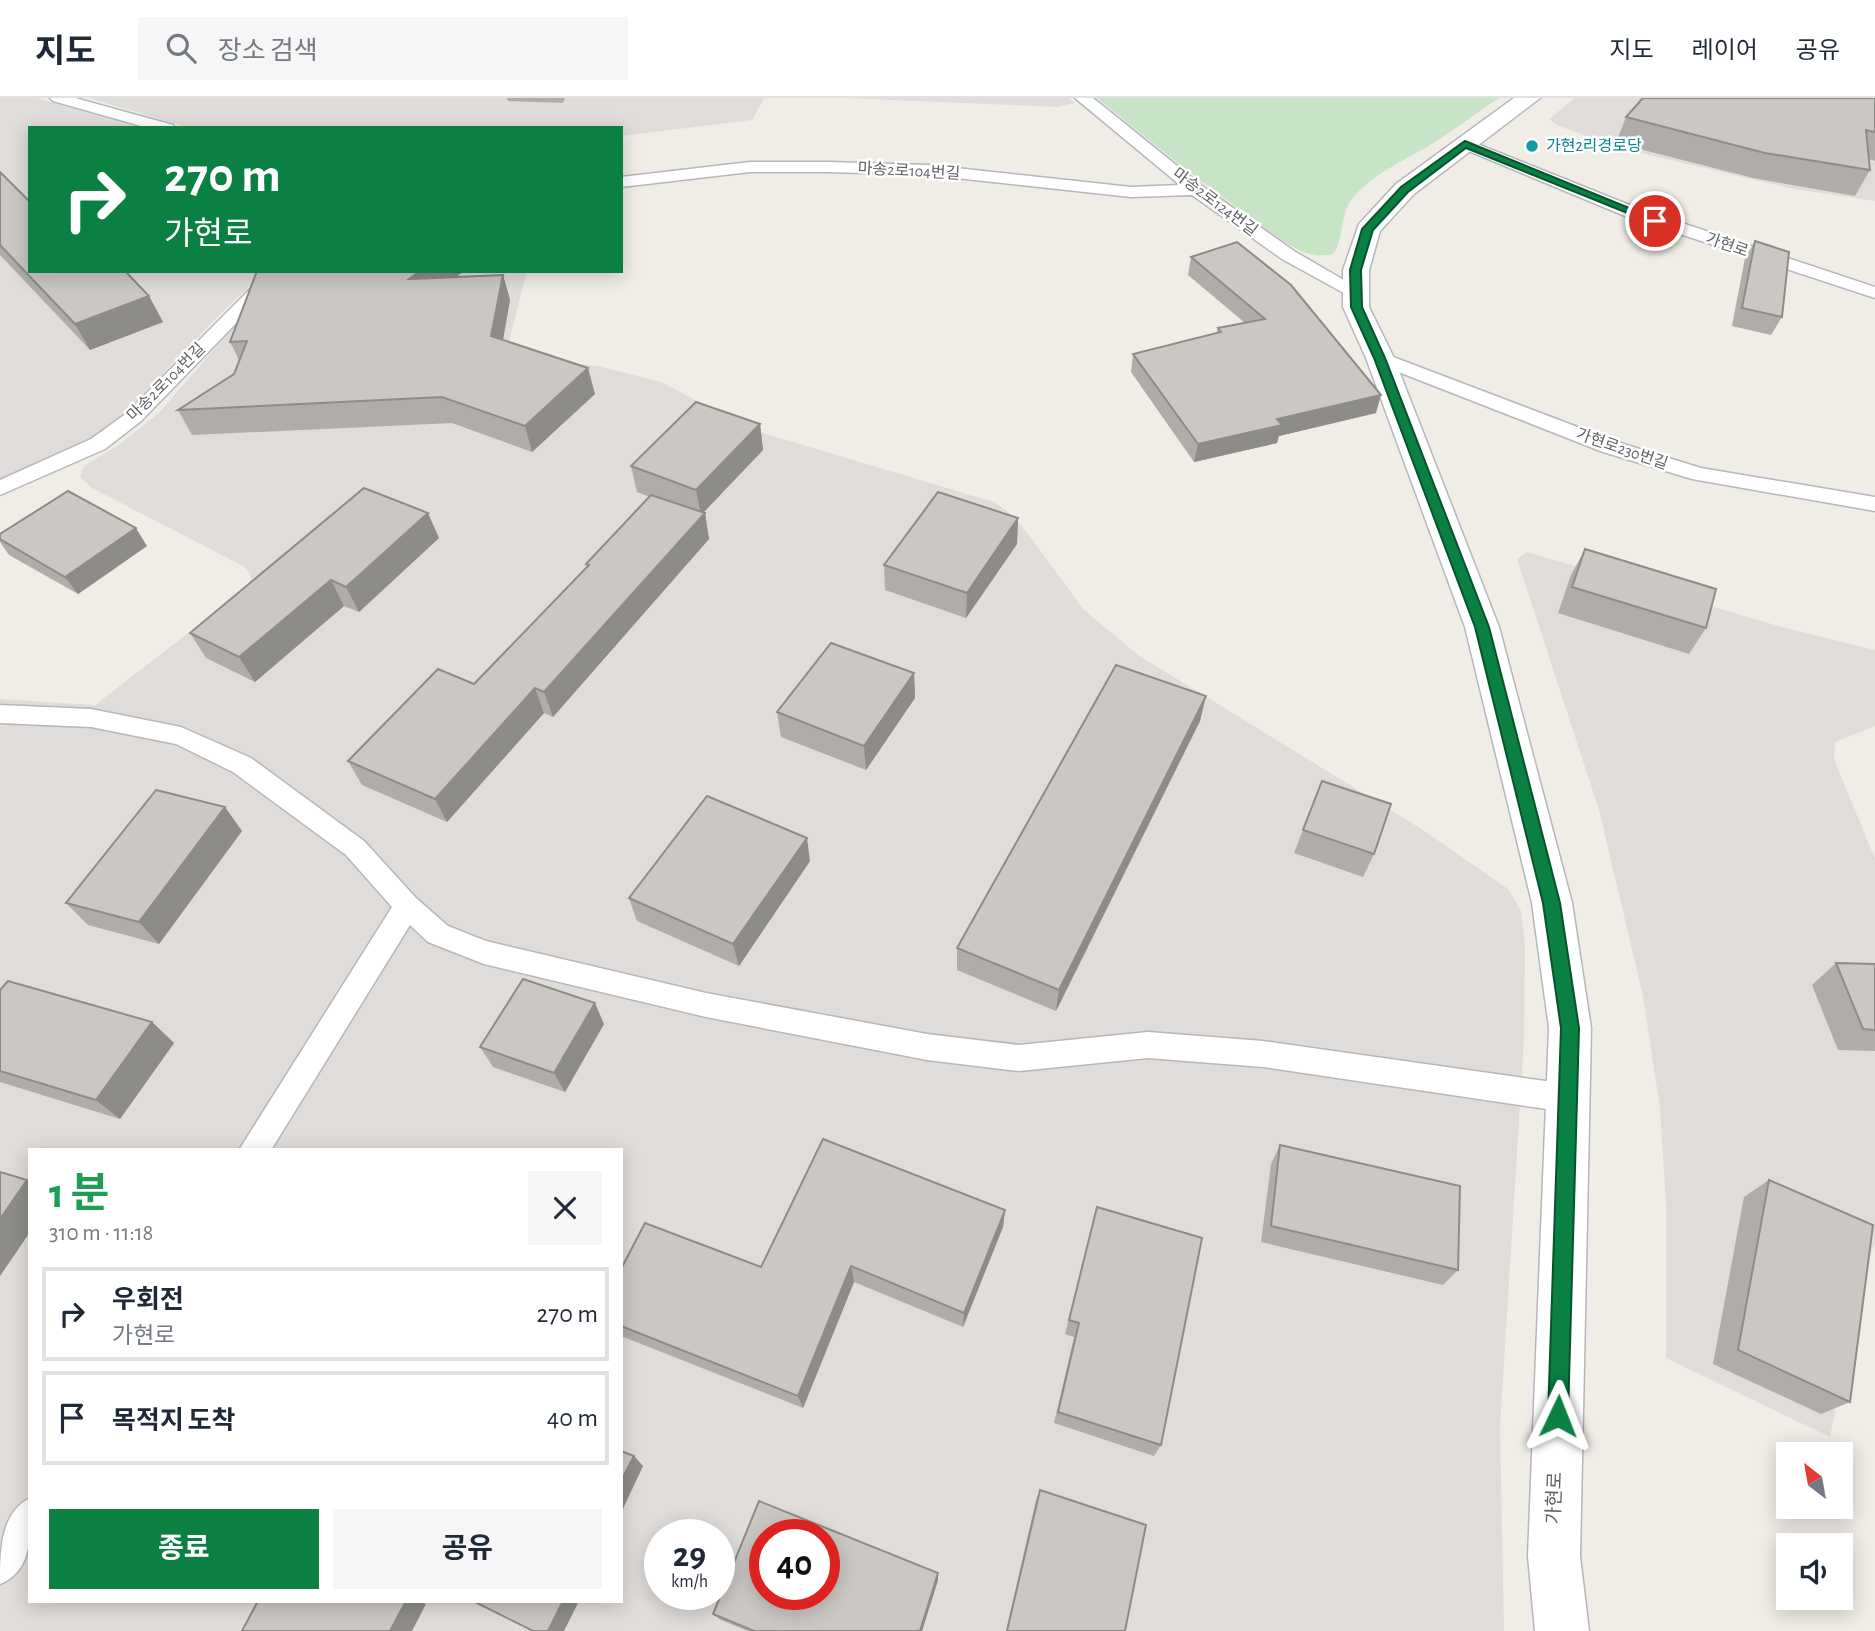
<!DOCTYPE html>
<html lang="ko">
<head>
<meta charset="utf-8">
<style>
	:root { --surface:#fff; --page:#f6f6f7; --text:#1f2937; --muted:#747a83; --line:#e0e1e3; --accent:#0b8043 }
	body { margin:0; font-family:"Alegreya Sans","Noto Sans KR",sans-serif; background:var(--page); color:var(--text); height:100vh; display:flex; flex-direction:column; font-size:26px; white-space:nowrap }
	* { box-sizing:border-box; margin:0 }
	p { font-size:23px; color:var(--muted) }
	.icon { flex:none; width:38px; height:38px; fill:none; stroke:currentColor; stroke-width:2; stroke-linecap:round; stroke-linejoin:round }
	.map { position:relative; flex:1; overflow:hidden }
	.side { position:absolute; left:28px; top:1050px; width:595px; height:455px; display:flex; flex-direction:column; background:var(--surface); border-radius:0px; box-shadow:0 4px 18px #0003 }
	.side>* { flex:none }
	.top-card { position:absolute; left:28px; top:28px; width:595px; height:147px; border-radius:0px; box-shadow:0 4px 18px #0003; background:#0b8043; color:#fff; overflow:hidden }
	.needle { width:46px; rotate:329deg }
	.tools { position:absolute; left:1776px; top:1344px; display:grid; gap:14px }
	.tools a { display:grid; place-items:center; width:77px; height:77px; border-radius:0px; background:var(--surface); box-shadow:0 4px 18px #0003; font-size:35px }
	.speed { position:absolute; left:644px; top:1421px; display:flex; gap:14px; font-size:35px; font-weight:700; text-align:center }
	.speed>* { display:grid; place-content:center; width:91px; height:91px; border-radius:50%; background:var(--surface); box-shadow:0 4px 18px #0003; line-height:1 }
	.speed small { font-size:18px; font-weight:400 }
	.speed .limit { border:10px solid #d22; background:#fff; color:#111 }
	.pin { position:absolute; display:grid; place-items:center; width:60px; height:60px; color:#fff; margin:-30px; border:4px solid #fff; border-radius:50%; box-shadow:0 2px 7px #0007 }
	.me { position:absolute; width:77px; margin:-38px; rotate:2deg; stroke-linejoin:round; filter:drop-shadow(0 0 5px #0008) }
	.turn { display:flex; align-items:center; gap:24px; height:147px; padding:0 21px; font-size:32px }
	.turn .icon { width:91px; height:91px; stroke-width:2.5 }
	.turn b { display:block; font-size:49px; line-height:60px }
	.round { display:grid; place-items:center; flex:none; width:74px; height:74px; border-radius:0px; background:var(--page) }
	.head { display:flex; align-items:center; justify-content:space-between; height:119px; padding:0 21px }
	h1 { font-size:42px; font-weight:700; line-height:52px; color:#1e9e55 }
	.action { display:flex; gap:14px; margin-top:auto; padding:14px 21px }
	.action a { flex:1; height:80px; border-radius:0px; background:var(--accent); color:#fff; font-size:28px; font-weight:700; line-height:80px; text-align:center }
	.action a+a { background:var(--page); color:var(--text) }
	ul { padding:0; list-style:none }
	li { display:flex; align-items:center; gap:21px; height:94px; margin:0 14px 10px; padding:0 7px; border:4px solid var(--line); border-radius:0px }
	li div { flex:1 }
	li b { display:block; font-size:26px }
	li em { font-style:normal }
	header { display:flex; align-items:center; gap:42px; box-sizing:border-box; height:98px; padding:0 35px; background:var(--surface); border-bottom:2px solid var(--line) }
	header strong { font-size:33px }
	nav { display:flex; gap:38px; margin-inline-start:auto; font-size:24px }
	.search { width:490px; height:63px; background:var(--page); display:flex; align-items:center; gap:18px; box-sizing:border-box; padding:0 24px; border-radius:0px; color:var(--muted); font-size:26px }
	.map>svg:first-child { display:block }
</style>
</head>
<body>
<header>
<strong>지도</strong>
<div class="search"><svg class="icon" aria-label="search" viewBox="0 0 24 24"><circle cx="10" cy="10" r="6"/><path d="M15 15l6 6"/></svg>장소 검색</div>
<nav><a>지도</a><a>레이어</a><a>공유</a></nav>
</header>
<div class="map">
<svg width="1875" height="1533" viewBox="0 0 1875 1533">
	<rect width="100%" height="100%" fill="#f0ede7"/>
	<g fill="#dfdcd9" fill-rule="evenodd">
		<path d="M 0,0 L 37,0 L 139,30 L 30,30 L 30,173 L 266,173 L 221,215 L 121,319 L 85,345 L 0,384 Z"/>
		<path d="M 89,0 L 764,0 L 752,22 L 621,38 L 621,30 L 190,30 Z"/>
		<path d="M 845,0 L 1069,0 L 1075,5 L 1057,9 Z"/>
		<path d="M 1575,0 L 1875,0 L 1875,103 L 1794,91 L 1637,54 L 1584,37 L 1557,27 L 1549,21 Z"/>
		<path d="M 288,173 L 527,173 L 504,263 L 559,264 L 598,268 L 661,284 L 753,332 L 994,404 L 1011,416 L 1029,437 L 1083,511 L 1138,557 L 1423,732 L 1508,791 L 1521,813 L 1525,848 L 1524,941 L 1500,1328 L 1504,1533 L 0,1533 L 0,601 L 95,607 L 248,489 L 251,478 L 245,469 L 92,390 L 80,379 L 84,368 L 119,347 L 160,314 L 240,221 ZM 30,1052 L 621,1052 L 621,1503 L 30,1503 ZM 660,1437 L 719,1437 L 719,1496 L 660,1496 ZM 765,1437 L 824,1437 L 824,1496 L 765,1496 Z"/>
		<path d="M 1527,454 L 1785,530 L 1875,552 L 1875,628 L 1835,644 L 1834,661 L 1875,761 L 1875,1146 L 1862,1175 L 1830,1339 L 1666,1260 L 1666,1106 L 1660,1010 L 1643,898 L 1599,712 L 1517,461 Z"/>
	</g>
	<path fill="#c7e5c6" d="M 1097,0 L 1499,0 C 1475,16 1452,34 1427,49 C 1403,63 1374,76 1355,97 C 1338,116 1346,139 1333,156 C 1324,158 1315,158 1306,155 C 1285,147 1265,130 1247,117 C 1195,80 1146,40 1097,0 Z"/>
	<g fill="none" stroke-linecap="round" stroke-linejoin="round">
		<defs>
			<g id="service">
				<path d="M 50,0 L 75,0 L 173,27 L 175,30 L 148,30 L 53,3 Z"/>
				<path d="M 1075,0 L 1093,0 L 1202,88 L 1294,153 L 1366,195 L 1363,199 L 1351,199 L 1282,161 L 1192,97 L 1131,99 L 929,77 L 828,74 L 750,74 L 621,89 L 621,79 L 750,64 L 828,64 L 929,67 L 1131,89 L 1180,87 Z"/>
				<path d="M 1465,41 L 1637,110 L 1875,189 L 1875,200 L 1625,118 L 1459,49 L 1457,46 L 1459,43 Z"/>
				<path d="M 268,173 L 287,173 L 141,323 L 105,351 L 0,397 L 0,382 L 91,341 L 127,315 Z"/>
				<path d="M 1380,254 L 1617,344 L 1701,370 L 1875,399 L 1875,413 L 1692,381 L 1603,354 L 1373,264 L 1370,260 L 1373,256 Z"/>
				<path d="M 0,607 L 91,611 L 181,629 L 251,660 L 364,743 L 416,800 L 448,828 L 486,843 L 706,895 L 927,936 L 1019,947 L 1148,934 L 1263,943 L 1567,986 L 1577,990 L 1582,1000 L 1577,1010 L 1567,1014 L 1263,969 L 1148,960 L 1019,973 L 927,962 L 706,919 L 484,866 L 428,844 L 410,827 L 271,1052 L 239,1052 L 392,809 L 346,757 L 233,674 L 176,646 L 91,629 L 0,625 Z"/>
				<path d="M 30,1400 C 30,1432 35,1472 0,1486 C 0,1454 0,1415 30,1400 Z"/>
			</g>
			<path id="tertiary" d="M 1514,0 L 1540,0 L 1414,96 L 1380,133 L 1369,172 L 1369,209 L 1394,260 L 1499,529 L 1572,805 L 1591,930 L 1580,1458 L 1589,1533 L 1535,1533 L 1528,1458 L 1549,930 L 1532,805 L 1465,529 L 1366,260 L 1343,209 L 1343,172 L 1359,126 L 1396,86 Z"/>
		</defs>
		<use href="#service" stroke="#b4b7bb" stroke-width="3"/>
		<use href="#tertiary" stroke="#b4b7bb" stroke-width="3"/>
		<use href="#service" fill="#fff" fill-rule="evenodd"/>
		<use href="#tertiary" fill="#fff" fill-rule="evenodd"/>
	</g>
	<g fill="#afaca9">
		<path d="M 507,0 L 565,0 L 563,5 L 508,3 Z"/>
		<path d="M 1875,0 L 1875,63 L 1869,61 L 1870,72 L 1855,98 L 1753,80 L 1616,45 L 1626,19 Z"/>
		<path d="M 0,74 L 30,173 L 149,198 L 163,224 L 90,252 L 0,157 Z"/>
		<path d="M 1755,143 L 1782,219 L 1771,237 L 1732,228 L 1745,160 Z"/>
		<path d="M 1237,144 L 1376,315 L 1279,338 L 1277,345 L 1194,364 L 1131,274 L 1133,256 L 1216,236 L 1218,230 L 1245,225 L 1188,177 L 1191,159 Z"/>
		<path d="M 257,173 L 464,173 L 456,179 L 503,177 L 510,202 L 503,242 L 595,296 L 532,354 L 452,325 L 192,337 L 178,312 L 234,276 L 239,262 L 230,244 Z"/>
		<path d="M 760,326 L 763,352 L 703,415 L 705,415 L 709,441 L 553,619 L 544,615 L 447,724 L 362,687 L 348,663 L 474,586 L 587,470 L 586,466 L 650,399 L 637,394 L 631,368 Z"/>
		<path d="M 1018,420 L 1017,446 L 966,520 L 885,492 L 884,467 Z"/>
		<path d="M 0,436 L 147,448 L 78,496 L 9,457 L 0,444 Z"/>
		<path d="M 439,440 L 359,514 L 344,508 L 255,584 L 206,560 L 190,535 Z"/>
		<path d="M 1585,451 L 1706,530 L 1689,556 L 1558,515 L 1571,477 Z"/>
		<path d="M 914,575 L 915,600 L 866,672 L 781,639 L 777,614 Z"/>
		<path d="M 1200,623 L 1056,913 L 957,872 L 957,850 Z"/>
		<path d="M 1322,683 L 1374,756 L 1363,779 L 1294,755 Z"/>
		<path d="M 242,733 L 159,846 L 88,827 L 66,805 Z"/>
		<path d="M 810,763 L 739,868 L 637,823 L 629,800 Z"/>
		<path d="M 1836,865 L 1875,866 L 1875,953 L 1838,952 L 1812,887 Z"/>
		<path d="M 0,892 L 152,924 L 174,945 L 120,1021 L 0,984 Z"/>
		<path d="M 604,926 L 565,994 L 493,969 L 480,949 Z"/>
		<path d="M 1280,1047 L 1458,1172 L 1443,1187 L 1261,1144 L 1271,1066 Z"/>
		<path d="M 1769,1082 L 1850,1304 L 1821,1316 L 1713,1266 L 1744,1099 Z"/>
		<path d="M 1005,1112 L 1003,1129 L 963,1229 L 854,1184 L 803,1310 L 621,1238 L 621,1171 L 761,1169 Z"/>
		<path d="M 1093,1126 L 1161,1347 L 1154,1358 L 1054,1325 L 1074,1239 L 1065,1236 Z"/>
		<path d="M 1040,1392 L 1125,1533 L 1006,1533 L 1036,1402 Z"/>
		<path d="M 938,1475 L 938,1482 L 922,1533 L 748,1533 L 721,1522 L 713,1516 Z"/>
	</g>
	<g fill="#8e8c89">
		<path d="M 420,173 L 464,173 L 418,207 L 409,181 Z"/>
		<path d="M 503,177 L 510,202 L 499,264 L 491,238 Z"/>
		<path d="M 149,198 L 163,224 L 90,252 L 75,226 Z"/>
		<path d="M 588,270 L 595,296 L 532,354 L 525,328 Z"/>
		<path d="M 1381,297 L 1376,315 L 1279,338 L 1277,345 L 1194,364 L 1198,346 L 1277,321 Z"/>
		<path d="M 760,326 L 763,352 L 701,417 L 696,392 Z"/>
		<path d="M 428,415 L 439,440 L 359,514 L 346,489 Z"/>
		<path d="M 705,415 L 709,441 L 553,619 L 544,594 Z"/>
		<path d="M 1018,420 L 1017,446 L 966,520 L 967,495 Z"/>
		<path d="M 136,430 L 147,448 L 78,496 L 65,479 Z"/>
		<path d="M 331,482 L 344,508 L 255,584 L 239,559 Z"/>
		<path d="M 914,575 L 915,600 L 866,672 L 864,648 Z"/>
		<path d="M 535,590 L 544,615 L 447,724 L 435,701 Z"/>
		<path d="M 1206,598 L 1200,623 L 1056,913 L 1059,892 Z"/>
		<path d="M 225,709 L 242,733 L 159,846 L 139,824 Z"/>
		<path d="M 807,740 L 810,763 L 739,868 L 733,846 Z"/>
		<path d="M 595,905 L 604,926 L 565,994 L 554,975 Z"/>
		<path d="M 152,924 L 174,945 L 120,1021 L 96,1002 Z"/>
		<path d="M 27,1082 L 30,1084 L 30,1134 L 0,1178 L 0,1121 Z"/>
		<path d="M 1005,1112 L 1003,1129 L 963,1229 L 964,1215 Z"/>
		<path d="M 851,1168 L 854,1184 L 803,1310 L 798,1298 Z"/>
		<path d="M 634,1358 L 643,1368 L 621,1415 L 621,1383 Z"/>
		<path d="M 938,1475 L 938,1482 L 922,1533 L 920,1533 Z"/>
		<path d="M 406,1503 L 420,1503 L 426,1506 L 412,1533 L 390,1533 Z"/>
		<path d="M 563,1503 L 579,1503 L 564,1533 L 548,1533 Z"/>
	</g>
	<g fill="#cbc8c4" stroke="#8e8c89" stroke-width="2" fill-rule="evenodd">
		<path d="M 1643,0 L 1875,0 L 1875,34 L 1866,32 L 1870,72 L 1765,55 L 1626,19 Z"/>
		<path d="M 0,74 L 30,104 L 30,173 L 125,173 L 149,198 L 75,226 L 0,147 Z"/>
		<path d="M 1755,143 L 1789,154 L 1782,219 L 1742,210 Z"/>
		<path d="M 1237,144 L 1291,187 L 1381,297 L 1277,321 L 1282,327 L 1198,346 L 1133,256 L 1221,234 L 1218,230 L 1265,221 L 1191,159 Z"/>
		<path d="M 257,173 L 420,173 L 409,181 L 503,177 L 491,238 L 588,270 L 525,328 L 442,299 L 178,312 L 234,276 L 247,243 L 230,244 Z"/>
		<path d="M 696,304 L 760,326 L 696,392 L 631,368 Z"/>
		<path d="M 364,390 L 428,415 L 346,489 L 331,482 L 239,559 L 190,535 Z"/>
		<path d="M 68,393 L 136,430 L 65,479 L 0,441 L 0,436 Z"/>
		<path d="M 938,394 L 1018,420 L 967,495 L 884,467 Z"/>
		<path d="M 651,397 L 705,415 L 544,594 L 535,590 L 435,701 L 348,663 L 438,571 L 474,586 L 589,467 L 586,466 Z"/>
		<path d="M 1585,451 L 1716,491 L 1706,530 L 1572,489 Z"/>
		<path d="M 831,545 L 914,575 L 864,648 L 777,614 Z"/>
		<path d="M 1116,567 L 1206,598 L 1059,892 L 957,850 Z"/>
		<path d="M 1322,683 L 1391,706 L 1374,756 L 1303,732 Z"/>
		<path d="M 156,692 L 225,709 L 139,824 L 66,805 Z"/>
		<path d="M 707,698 L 807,740 L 733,846 L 629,800 Z"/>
		<path d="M 1836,865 L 1875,866 L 1875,932 L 1863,931 Z"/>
		<path d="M 523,881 L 595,905 L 554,975 L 480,949 Z"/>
		<path d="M 8,883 L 152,924 L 96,1002 L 0,973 L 0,892 Z"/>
		<path d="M 823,1041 L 1005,1112 L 964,1215 L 851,1168 L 798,1298 L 621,1228 L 621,1171 L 645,1125 L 761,1169 Z"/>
		<path d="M 1280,1047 L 1460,1088 L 1458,1172 L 1271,1128 Z"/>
		<path d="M 0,1074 L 27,1082 L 0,1121 Z"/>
		<path d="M 1769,1082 L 1873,1127 L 1850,1304 L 1738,1252 Z"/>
		<path d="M 1097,1109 L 1202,1140 L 1161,1347 L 1058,1314 L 1079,1225 L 1069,1222 Z"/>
		<path d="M 621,1353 L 634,1358 L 621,1383 Z"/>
		<path d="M 1040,1392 L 1146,1427 L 1125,1533 L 1007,1533 Z"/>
		<path d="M 759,1403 L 938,1475 L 920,1533 L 754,1533 L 713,1516 ZM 765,1437 L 824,1437 L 824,1496 L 765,1496 Z"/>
		<path d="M 258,1503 L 406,1503 L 390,1533 L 242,1533 Z"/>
		<path d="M 473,1503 L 563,1503 L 548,1533 L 533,1533 Z"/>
	</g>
	<path fill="#0b8043" stroke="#07532c" stroke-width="2" d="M 1465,43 L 1661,123 L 1652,125 L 1466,50 L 1408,94 L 1373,132 L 1361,172 L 1362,209 L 1385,260 L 1489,529 L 1560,805 L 1579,930 L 1568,1318 L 1565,1325 L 1558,1328 L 1551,1325 L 1548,1318 L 1561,930 L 1543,805 L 1475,529 L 1374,260 L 1351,209 L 1350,172 L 1362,131 L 1401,89 Z"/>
	<circle fill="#0f9aa8" stroke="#fff" stroke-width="2.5" cx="1532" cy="48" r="7"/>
	<g text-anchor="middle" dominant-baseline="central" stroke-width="5" stroke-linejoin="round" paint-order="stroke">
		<g font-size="16" fill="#0d838f" stroke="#fff" text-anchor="start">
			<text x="1546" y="48">가현2리경로당</text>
		</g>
		<g font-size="16" fill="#5e6266" stroke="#fff">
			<text transform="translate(909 73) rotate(3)">마송2로104번길</text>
			<text transform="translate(1215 104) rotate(37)">마송2로124번길</text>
			<text transform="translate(1727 147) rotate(19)">가현로</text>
			<text transform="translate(166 284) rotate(-45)">마송2로104번길</text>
			<text transform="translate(1622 351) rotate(19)">가현로230번길</text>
		</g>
		<g font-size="19" fill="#5e6266" stroke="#fff">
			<text transform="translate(1555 1400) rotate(-88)">가현로</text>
		</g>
	</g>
</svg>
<div class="tools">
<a><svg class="needle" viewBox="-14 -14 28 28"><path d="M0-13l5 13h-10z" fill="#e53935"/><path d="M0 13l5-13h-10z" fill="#747a83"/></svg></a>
<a><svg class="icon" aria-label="sound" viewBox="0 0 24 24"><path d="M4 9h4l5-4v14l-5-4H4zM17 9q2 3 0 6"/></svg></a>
</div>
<div class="speed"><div>29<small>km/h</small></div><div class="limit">40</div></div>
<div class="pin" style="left:1655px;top:123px;background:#d93025"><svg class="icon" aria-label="arrive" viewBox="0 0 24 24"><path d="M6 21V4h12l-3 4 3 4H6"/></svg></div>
<svg class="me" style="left:1558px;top:1318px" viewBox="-20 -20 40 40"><path d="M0-17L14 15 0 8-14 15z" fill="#0b8043" stroke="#fff" stroke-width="4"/></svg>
<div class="top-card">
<div class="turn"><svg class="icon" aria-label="right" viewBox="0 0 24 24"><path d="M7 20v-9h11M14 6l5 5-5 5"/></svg><div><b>270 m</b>가현로</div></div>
</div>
<section class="side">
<div class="head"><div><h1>1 분</h1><p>310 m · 11:18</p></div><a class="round"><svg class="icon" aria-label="close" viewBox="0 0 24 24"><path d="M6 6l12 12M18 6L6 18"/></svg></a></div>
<ul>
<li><svg class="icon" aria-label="right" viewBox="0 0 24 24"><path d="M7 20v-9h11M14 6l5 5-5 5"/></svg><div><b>우회전</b><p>가현로</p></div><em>270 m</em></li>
<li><svg class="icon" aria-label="arrive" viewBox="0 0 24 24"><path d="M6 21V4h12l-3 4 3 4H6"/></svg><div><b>목적지 도착</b></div><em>40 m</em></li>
</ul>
<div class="action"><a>종료</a><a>공유</a></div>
</section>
</div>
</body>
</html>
